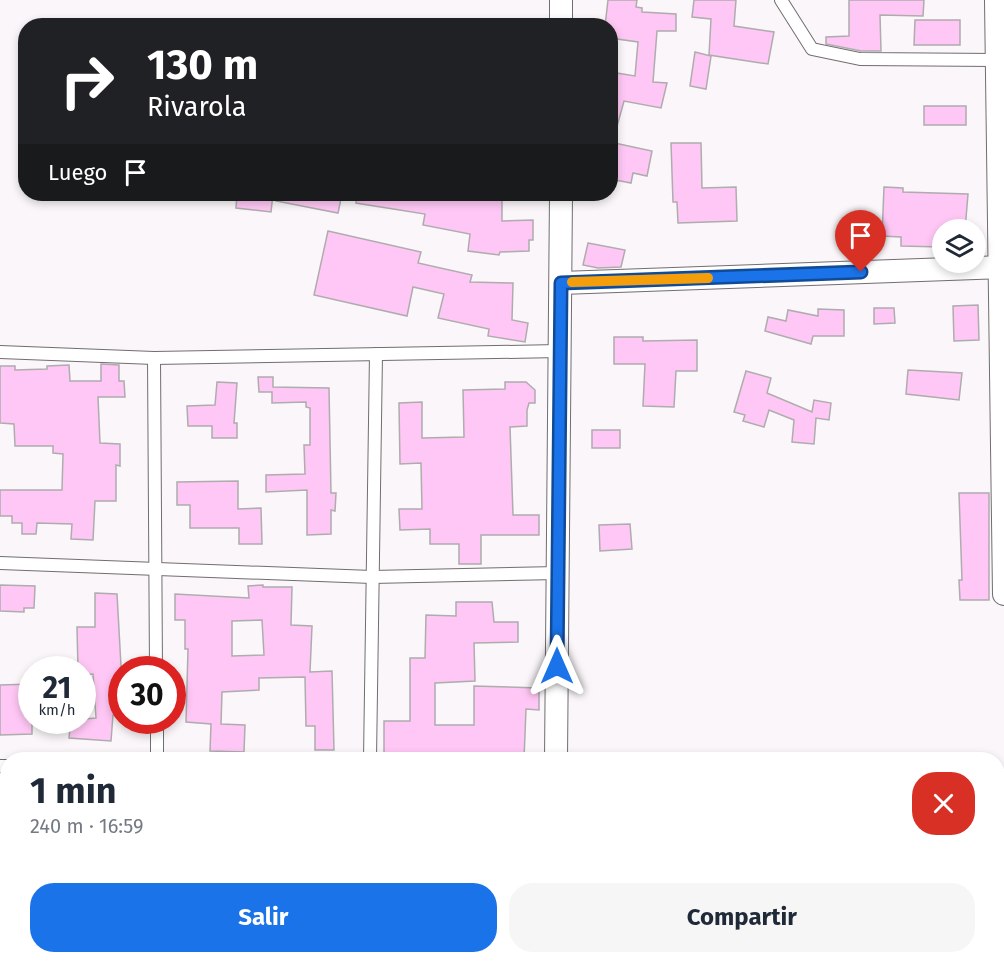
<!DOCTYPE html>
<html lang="es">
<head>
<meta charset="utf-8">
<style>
	:root { --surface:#fff; --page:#f6f6f7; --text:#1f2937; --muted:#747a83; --accent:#1a73e8 }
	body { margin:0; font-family:"Fira Sans",sans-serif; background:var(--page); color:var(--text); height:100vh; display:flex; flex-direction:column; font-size:22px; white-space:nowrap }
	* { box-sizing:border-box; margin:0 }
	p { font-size:20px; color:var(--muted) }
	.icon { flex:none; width:33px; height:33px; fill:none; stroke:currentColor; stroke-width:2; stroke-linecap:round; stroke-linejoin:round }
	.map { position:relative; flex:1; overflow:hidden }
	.drawer { position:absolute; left:0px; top:752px; width:1005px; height:212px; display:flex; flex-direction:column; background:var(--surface); border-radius:24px 24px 0 0; box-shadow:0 3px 9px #0003 }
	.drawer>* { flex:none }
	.guide { position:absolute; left:18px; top:18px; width:600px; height:183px; border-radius:24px; box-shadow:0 3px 9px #0003; background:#202124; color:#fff; overflow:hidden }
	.tools { position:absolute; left:932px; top:219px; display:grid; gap:12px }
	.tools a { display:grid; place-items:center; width:54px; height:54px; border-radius:50%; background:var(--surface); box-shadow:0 3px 9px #0003; font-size:30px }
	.speed { position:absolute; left:18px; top:656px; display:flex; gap:12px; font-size:30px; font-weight:700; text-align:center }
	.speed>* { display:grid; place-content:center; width:78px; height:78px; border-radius:50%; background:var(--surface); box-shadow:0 3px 9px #0003; line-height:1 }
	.speed small { font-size:15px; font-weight:400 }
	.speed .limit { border:9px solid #d22; background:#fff; color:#111 }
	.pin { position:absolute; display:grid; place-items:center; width:51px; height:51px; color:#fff; margin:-62px -26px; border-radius:50% 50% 50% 0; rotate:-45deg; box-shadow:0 0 6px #0007 }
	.pin .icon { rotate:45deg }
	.me { position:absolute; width:66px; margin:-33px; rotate:0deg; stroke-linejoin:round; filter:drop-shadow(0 0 4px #0008) }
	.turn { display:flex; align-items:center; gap:21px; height:126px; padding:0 30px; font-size:27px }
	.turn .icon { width:78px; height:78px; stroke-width:2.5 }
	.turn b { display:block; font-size:42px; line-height:51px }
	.then { display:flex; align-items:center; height:57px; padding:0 30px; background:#0003; gap:12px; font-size:22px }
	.round { display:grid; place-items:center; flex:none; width:63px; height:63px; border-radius:24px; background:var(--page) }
	.head { display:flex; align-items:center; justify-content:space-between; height:102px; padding:0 30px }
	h1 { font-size:36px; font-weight:700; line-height:45px }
	.button { display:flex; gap:12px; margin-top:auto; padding:12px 30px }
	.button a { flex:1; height:69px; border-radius:24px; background:var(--accent); color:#fff; font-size:24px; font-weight:700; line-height:69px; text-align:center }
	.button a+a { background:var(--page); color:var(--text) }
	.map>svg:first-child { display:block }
</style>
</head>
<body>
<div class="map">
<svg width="1004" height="962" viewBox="0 0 1004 962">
	<rect width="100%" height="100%" fill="#faf6f9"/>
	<g fill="#ffc7f5" stroke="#afacae" stroke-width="1.5" fill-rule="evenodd">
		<path d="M 608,0 L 637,0 L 636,7 L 642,8 L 642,12 L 676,14 L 676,31 L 657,31 L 653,82 L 667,83 L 661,108 L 624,101 L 616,130 L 610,130 L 610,72 L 635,76 L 638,42 L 610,38 L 610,26 L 605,26 Z"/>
		<path d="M 694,0 L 736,0 L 734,26 L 774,32 L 768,64 L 709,55 L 711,19 L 692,17 Z"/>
		<path d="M 849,0 L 924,0 L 923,16 L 880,15 L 881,51 L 861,51 L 826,44 L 826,37 L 849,36 Z"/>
		<path d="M 915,20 L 960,20 L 960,45 L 914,45 Z"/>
		<path d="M 695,52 L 711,56 L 706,89 L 690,86 Z"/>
		<rect x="924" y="106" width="42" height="19"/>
		<path d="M 610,142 L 652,151 L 647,176 L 633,173 L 631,183 L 610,179 Z"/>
		<path d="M 671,143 L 701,143 L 702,188 L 736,187 L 737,221 L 678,223 L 677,202 L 673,202 Z"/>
		<path d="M 884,187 L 903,188 L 903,192 L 968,194 L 965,230 L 942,230 L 942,247 L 901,246 L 901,237 L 882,236 Z"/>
		<path d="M 237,194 L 273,194 L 271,212 L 236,208 Z"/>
		<path d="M 277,194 L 342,194 L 338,213 L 276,201 Z"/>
		<path d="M 357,194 L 502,194 L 502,221 L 533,220 L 533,240 L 529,240 L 529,251 L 500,252 L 499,255 L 468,251 L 470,234 L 423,225 L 425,214 L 356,203 Z"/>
		<path d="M 328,231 L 421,252 L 418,263 L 472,275 L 470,282 L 513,283 L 512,320 L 528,323 L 525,342 L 488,336 L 489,329 L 438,318 L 444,294 L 413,287 L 407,316 L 314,295 Z"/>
		<path d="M 588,243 L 625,250 L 621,267 L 598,268 L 583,265 Z"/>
		<path d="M 978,305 L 979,340 L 954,341 L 953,306 Z"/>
		<path d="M 874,308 L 894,308 L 895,323 L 874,324 Z"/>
		<path d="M 818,309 L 844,310 L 844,336 L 813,336 L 811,344 L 765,331 L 768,317 L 786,321 L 788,310 L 818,316 Z"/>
		<path d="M 614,337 L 643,337 L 643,341 L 697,340 L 697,371 L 676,371 L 674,407 L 643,406 L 645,364 L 614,364 Z"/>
		<path d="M 101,364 L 119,365 L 119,381 L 124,381 L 125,397 L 98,397 L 100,443 L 120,444 L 120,466 L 116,465 L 116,501 L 95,501 L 93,540 L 71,539 L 72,524 L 37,523 L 36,534 L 22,534 L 22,523 L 12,523 L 12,516 L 0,516 L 0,490 L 62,490 L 63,454 L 53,453 L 53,446 L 15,446 L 14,424 L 0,423 L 0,366 L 15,366 L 15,370 L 47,369 L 47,366 L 69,365 L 70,381 L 101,381 Z"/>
		<path d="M 908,370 L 962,373 L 959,400 L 906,394 Z"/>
		<path d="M 746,371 L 771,378 L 767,393 L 812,412 L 814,400 L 831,403 L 829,420 L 816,418 L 814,444 L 792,442 L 794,420 L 769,410 L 764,427 L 743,421 L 745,415 L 734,412 Z"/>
		<path d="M 258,377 L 273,377 L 273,387 L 329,388 L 331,493 L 336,493 L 335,511 L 331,510 L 331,534 L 307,535 L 307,490 L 266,492 L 266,475 L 305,474 L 304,445 L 310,445 L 310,408 L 306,407 L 306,402 L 272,403 L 272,392 L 259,392 Z"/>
		<path d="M 217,382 L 237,383 L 234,423 L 237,423 L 237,438 L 212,438 L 212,426 L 188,426 L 187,406 L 215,405 Z"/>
		<path d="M 505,382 L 526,382 L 535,390 L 535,403 L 529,403 L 527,410 L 527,426 L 510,427 L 513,515 L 539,515 L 539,535 L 481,535 L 481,564 L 459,564 L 459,544 L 430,544 L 430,529 L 400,530 L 399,509 L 422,509 L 421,463 L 400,464 L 399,403 L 422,402 L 422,438 L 464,437 L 463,390 L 505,389 Z"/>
		<rect x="592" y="430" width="28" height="18"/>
		<path d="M 238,481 L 238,509 L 261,508 L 262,544 L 239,544 L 239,528 L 190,528 L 190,505 L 177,505 L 177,482 Z"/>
		<path d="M 959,493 L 989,493 L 989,600 L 960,600 L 959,580 L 962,580 Z"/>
		<path d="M 630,524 L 632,549 L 600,551 L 599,525 Z"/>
		<path d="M 0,585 L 35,586 L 34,608 L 24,608 L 24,612 L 0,611 Z"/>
		<path d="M 263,585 L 263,587 L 292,587 L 291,625 L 312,626 L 310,672 L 332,671 L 334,750 L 315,750 L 315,726 L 306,726 L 305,677 L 259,678 L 259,690 L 222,692 L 221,724 L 245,725 L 244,752 L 210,751 L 211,724 L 186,722 L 188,649 L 185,649 L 185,620 L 175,620 L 175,594 L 249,598 L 248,586 ZM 262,620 L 264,655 L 232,656 L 232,621 Z"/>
		<path d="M 95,593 L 117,594 L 122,684 L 117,684 L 118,715 L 113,715 L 111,741 L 69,738 L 71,720 L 96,718 L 93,674 L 82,675 L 82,669 L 78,669 L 77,627 L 95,627 Z"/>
		<path d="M 456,602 L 492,602 L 494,622 L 518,622 L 518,642 L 474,643 L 475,681 L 435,683 L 435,725 L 474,725 L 474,686 L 539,688 L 539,710 L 526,709 L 524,759 L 384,759 L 384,721 L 410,721 L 410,658 L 425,658 L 426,615 L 456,616 Z"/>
		<path d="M 32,684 L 32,734 L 0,735 L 0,685 Z"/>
	</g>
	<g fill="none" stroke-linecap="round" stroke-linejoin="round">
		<defs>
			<g id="lane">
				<path d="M 781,0 L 812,49 L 860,59 L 996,60"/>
				<path d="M 0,352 L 154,358 L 559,351"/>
				<path d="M 154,358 L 156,669"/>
				<path d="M 0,563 L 372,577 L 558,573"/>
				<path d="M 157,720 L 157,759"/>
				<path d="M 370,759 L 376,354"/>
				<path d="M 0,766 L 8,766"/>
			</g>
			<g id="street">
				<path d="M 996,0 L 1004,594"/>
				<path d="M 561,26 L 561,0"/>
				<path d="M 561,283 L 1004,267"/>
				<path d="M 556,759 L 561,194"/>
				<path d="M 559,956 L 559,962"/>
			</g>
		</defs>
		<use href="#lane" stroke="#716d70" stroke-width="14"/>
		<use href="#street" stroke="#716d70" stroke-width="24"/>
		<use href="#lane" stroke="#fff" stroke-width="12"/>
		<use href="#street" stroke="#fff" stroke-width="22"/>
	</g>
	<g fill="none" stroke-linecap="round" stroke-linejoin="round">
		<defs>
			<path id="route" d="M 557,666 L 561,283 L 861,272"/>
		</defs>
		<use href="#route" stroke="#114b97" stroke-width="15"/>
		<use href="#route" stroke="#1a73e8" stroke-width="10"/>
		<path stroke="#f59e0b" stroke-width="10" d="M 572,282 L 708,278"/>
	</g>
</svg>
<div class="tools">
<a><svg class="icon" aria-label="layers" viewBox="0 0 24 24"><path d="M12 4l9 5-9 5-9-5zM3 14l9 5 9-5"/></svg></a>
</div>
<div class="speed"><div>21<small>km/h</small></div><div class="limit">30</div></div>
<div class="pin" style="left:861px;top:272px;background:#d93025"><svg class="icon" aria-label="arrive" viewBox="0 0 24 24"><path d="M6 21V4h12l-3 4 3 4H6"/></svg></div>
<svg class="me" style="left:557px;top:666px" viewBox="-20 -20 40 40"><path d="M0-17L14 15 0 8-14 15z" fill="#1a73e8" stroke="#fff" stroke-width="4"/></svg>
<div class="guide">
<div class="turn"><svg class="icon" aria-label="right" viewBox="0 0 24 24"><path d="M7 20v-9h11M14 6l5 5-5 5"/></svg><div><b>130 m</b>Rivarola</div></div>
<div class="then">Luego<svg class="icon" aria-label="arrive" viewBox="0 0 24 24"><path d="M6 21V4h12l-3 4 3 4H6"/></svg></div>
</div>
<section class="drawer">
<div class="head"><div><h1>1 min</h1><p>240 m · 16:59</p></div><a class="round" style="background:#d93025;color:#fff"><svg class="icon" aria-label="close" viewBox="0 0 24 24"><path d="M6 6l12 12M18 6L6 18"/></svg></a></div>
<div class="button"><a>Salir</a><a>Compartir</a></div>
</section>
</div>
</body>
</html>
